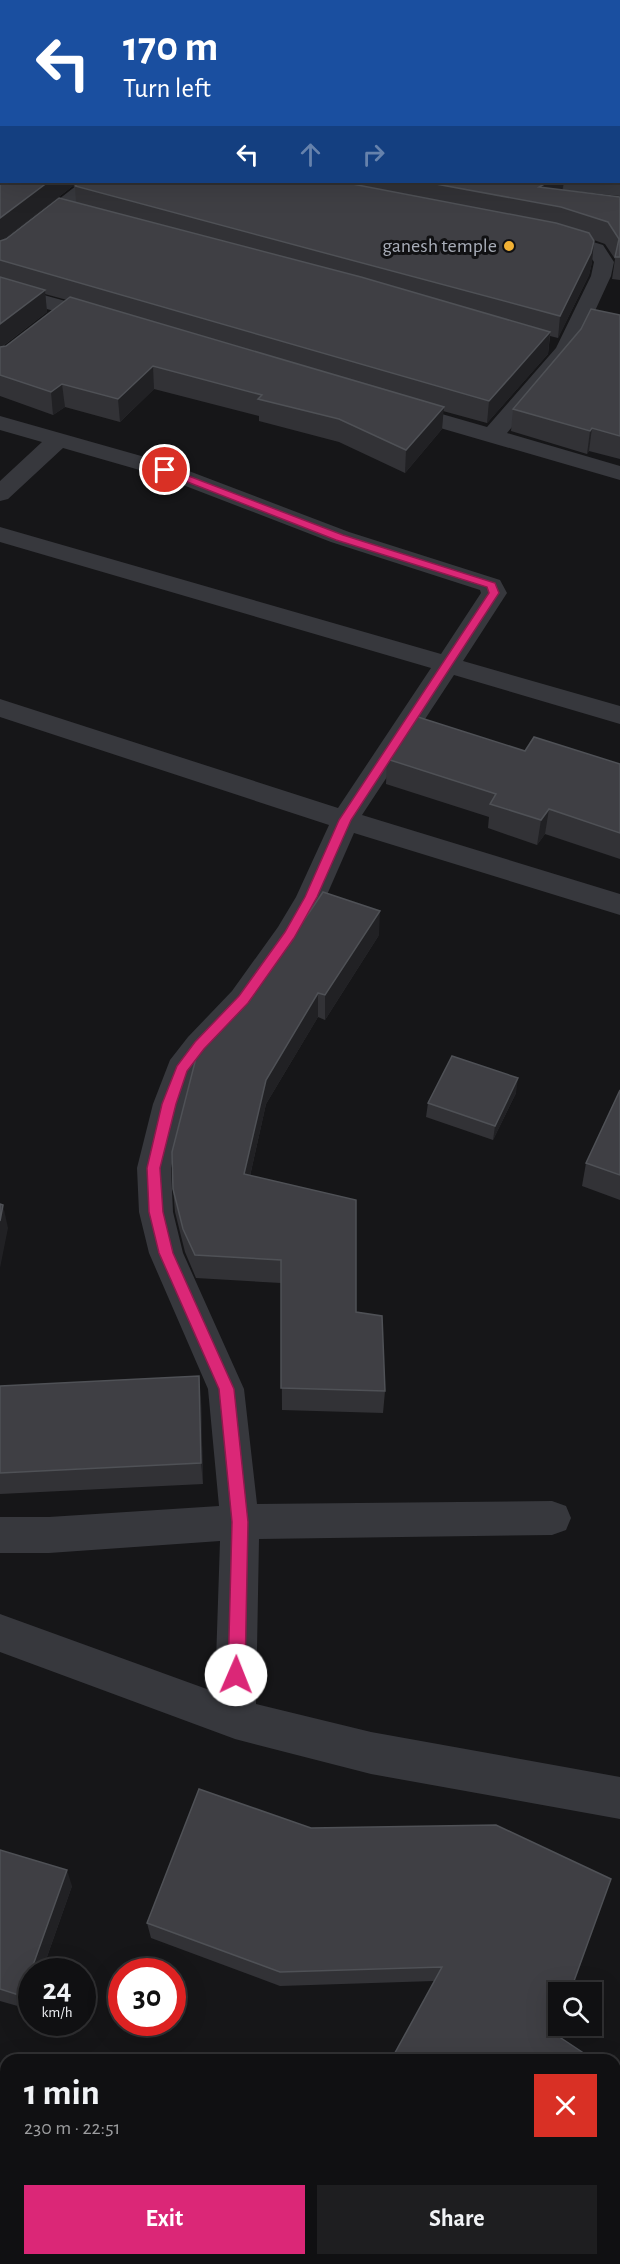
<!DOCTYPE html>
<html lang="en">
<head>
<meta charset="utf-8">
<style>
	:root { --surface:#101012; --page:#1e1e20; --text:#f1f3f6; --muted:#9c9d9f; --line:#303032; --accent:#db2777 }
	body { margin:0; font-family:"Alegreya Sans",sans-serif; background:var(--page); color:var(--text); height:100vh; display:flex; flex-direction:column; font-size:22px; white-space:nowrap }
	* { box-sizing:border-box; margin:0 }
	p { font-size:20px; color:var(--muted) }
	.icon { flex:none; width:33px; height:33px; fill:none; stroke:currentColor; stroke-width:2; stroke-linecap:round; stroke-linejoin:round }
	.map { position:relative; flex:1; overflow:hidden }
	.side { position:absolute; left:0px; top:2054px; width:621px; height:212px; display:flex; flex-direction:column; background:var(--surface); border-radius:18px 18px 0 0; box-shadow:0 6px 24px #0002,0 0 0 2px var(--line) }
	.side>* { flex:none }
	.hud { position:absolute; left:0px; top:0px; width:621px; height:183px; box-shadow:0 6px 24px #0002,0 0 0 2px var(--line); background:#1a4fa0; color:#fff; overflow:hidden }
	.controls { position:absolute; left:548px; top:1982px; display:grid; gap:12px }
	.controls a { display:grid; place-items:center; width:54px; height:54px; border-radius:0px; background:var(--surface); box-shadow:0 6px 24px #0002,0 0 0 2px var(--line); font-size:30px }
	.speed { position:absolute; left:18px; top:1958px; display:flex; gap:12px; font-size:30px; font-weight:700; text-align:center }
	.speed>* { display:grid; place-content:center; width:78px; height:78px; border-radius:50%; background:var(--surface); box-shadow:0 6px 24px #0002,0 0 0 2px var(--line); line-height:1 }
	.speed small { font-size:15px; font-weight:400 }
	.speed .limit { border:9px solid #d22; background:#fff; color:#111 }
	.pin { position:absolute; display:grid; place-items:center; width:51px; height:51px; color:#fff; margin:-26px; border:3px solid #fff; border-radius:50%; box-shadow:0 2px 6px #0007 }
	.me { position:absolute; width:66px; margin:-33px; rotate:1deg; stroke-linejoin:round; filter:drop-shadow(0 0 4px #0008) }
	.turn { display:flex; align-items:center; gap:21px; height:126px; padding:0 24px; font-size:27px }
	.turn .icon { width:78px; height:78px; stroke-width:2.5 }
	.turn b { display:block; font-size:42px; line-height:51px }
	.lanes { display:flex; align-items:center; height:57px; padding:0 24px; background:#0003; justify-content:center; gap:30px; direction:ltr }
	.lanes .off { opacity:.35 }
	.round { display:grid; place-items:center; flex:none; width:63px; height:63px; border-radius:0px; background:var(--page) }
	.overview { display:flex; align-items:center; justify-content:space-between; height:102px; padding:0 24px }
	h1 { font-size:36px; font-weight:700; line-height:45px }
	.action { display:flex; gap:12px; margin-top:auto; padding:12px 24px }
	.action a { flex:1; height:69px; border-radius:0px; background:var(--accent); color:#fff; font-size:24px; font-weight:700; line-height:69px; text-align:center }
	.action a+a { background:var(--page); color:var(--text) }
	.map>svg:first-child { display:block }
</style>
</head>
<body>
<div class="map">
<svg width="620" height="2264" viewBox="0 0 620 2264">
	<rect width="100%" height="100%" fill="#161618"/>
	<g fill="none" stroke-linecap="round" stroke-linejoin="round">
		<g fill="#37383d" fill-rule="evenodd">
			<path d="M 432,0 L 450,0 L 451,2 L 433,2 Z"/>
			<path d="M 524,0 L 540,0 L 523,2 Z"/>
			<rect x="588" y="0" width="16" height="2"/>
			<path d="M 81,182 L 103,182 L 7,259 L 0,261 L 0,245 Z"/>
			<path d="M 533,182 L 595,182 L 620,184 L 620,196 L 543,188 L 536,186 Z"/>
			<path d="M 550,229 L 603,245 L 614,262 L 611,276 L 577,350 L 507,433 L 620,466 L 620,480 L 392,414 L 389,409 L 392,404 L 400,402 L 487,427 L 556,348 L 591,276 L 594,262 L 588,253 L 543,239 L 540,235 L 543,231 Z"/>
			<path d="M 0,283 L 109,313 L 112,318 L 109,323 L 101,324 L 0,296 Z"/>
			<path d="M 0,416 L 173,465 L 349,532 L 500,580 L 507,593 L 463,661 L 620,706 L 620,724 L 454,675 L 362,815 L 620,894 L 620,915 L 354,833 L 326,897 L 300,943 L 254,1007 L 210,1053 L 196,1073 L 185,1104 L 171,1168 L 173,1212 L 183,1253 L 244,1389 L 257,1504 L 552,1501 L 566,1506 L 571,1518 L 566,1530 L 552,1535 L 259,1539 L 256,1704 L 371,1732 L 620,1777 L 620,1819 L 371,1774 L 235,1739 L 0,1652 L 0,1614 L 215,1692 L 220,1541 L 49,1553 L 0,1553 L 0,1517 L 49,1517 L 219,1506 L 208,1389 L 149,1253 L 139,1212 L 137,1168 L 153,1104 L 170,1060 L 188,1037 L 232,991 L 278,927 L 296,897 L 329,825 L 0,717 L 0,699 L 338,808 L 431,668 L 0,542 L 0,527 L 441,654 L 481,593 L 480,590 L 331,542 L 157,475 L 63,448 L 8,499 L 0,501 L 0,481 L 42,442 L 0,430 Z"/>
		</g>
	</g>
	<g fill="#323236" fill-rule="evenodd">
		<path d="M 0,0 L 363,0 L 361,2 L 2,2 L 2,17 L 0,17 Z"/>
		<path d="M 605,0 L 620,0 L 620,156 L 620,2 L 605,2 Z"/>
		<path d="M 2,40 L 2,182 L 78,182 L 3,240 L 76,202 L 75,186 L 80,182 L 564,182 L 563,190 L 620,197 L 620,280 L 612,279 L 615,259 L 605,244 L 594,240 L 592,262 L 589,275 L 558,338 L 550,336 L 548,354 L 487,423 L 443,411 L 442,429 L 405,473 L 339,442 L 259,421 L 259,416 L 154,389 L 120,422 L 65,407 L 53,415 L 0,396 L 0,41 ZM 45,294 L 67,300 L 6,346 L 3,346 L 47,312 Z"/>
		<path d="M 620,315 L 620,459 L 589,451 L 587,454 L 511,431 L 513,409 Z"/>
		<path d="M 525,751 L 620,764 L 620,859 L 545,834 L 537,845 L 488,828 L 489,817 L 386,784 L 387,759 Z"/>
		<path d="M 379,935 L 325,1020 L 318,1017 L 266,1104 L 250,1176 L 356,1312 L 385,1391 L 383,1413 L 282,1410 L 281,1283 L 196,1278 L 185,1252 L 175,1212 L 173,1189 L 267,975 Z"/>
		<path d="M 620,1090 L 620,1200 L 582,1186 L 586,1163 Z"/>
		<path d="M 516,1093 L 493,1140 L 426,1117 L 428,1103 Z"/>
		<path d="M 0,1386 L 201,1398 L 203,1484 L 0,1494 Z"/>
		<path d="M 199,1789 L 555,2034 L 434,1981 L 280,1986 L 151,1938 L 147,1923 Z"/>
		<path d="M 0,1850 L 72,1886 L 42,1971 L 32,1971 L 28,2009 L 0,2001 Z"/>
	</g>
	<g fill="#212124">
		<path d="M 344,0 L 363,0 L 361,2 L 343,2 Z"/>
		<path d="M 48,182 L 78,182 L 0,242 L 0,218 Z"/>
		<path d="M 548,182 L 564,182 L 562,192 L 539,187 Z"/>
		<path d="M 594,241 L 592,262 L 589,275 L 558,338 L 560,316 Z"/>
		<path d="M 45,290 L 47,312 L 0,348 L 0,324 Z"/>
		<path d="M 550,332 L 548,354 L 487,423 L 489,401 Z"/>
		<path d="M 153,366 L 154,389 L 120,422 L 118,399 Z"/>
		<path d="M 62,384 L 65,407 L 53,415 L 51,392 Z"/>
		<path d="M 444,407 L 442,429 L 405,473 L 406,450 Z"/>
		<path d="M 592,428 L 589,451 L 587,454 L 590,431 Z"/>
		<path d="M 549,809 L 545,834 L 537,845 L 541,820 Z"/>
		<path d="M 380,911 L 379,935 L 325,1020 L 325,995 Z"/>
		<path d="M 318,993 L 318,1017 L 266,1104 L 245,1198 L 244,1174 L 266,1080 Z"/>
		<path d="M 518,1078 L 516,1093 L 493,1140 L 495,1126 Z"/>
		<path d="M 3,1205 L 8,1228 L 0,1268 L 0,1221 Z"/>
		<path d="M 199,1376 L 201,1398 L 203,1484 L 201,1463 Z"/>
		<path d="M 67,1870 L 72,1886 L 42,1971 L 32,1971 L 32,2000 L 28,2009 L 22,1996 Z"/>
	</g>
	<g fill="#3f3f44" stroke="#4f5156" stroke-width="1.5">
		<path d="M 14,0 L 344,0 L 343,2 L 22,2 Z"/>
		<path d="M 2,40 L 2,109 L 0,108 L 0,41 Z"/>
		<path d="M 2,121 L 2,182 L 48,182 L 0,218 L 0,122 Z"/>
		<path d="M 80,182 L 342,182 L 556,223 L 589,233 L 594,241 L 591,253 L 560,316 L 75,186 Z"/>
		<path d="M 425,182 L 548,182 L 539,187 L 620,197 L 620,257 L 615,257 L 619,239 L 608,222 L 561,207 Z"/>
		<path d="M 59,198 L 361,277 L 550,332 L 489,401 L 0,260 L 0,241 L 6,239 Z"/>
		<path d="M 0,277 L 45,290 L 0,324 Z"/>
		<path d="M 70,297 L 444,407 L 406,450 L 339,419 L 258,399 L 262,395 L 153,366 L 118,399 L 62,384 L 51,392 L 0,375 L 0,347 L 6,346 Z"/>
		<path d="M 591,309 L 620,315 L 620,436 L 592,428 L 590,431 L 513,409 L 581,329 Z"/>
		<path d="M 418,717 L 525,751 L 534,737 L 620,764 L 620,833 L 549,809 L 541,820 L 490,804 L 496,794 L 387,759 Z"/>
		<path d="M 323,892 L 380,911 L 325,995 L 318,993 L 266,1080 L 244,1174 L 356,1200 L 356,1312 L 382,1316 L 385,1391 L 281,1388 L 281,1260 L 195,1255 L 183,1229 L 173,1189 L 172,1152 L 196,1058 L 263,973 L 267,975 Z"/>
		<path d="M 452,1056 L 518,1078 L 495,1126 L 428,1103 Z"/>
		<path d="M 620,1090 L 620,1175 L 586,1163 Z"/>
		<path d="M 0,1204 L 3,1205 L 0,1221 Z"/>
		<path d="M 199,1376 L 201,1463 L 0,1473 L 0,1386 Z"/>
		<path d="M 199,1789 L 311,1828 L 496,1825 L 611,1879 L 570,1992 L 558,1992 L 558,2025 L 555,2034 L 594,2060 L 391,2060 L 442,1967 L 280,1972 L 147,1923 Z"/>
		<path d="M 0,1850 L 67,1870 L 22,1996 L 0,1989 Z"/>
		<path d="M 615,2073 L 620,2077 L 620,2103 L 615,2113 Z"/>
	</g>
	<path fill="#db2777" stroke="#8e194d" stroke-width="1.5" d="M 165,467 L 343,535 L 495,583 L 499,593 L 351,820 L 317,897 L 294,938 L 248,1003 L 204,1049 L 187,1071 L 176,1104 L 160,1168 L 163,1212 L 173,1253 L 234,1389 L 248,1522 L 245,1675 L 242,1681 L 236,1683 L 230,1681 L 228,1675 L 232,1522 L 219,1389 L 159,1253 L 149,1212 L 147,1168 L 162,1104 L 177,1066 L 195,1042 L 239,996 L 285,932 L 305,897 L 339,820 L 489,593 L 487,587 L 336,540 L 162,472 L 160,470 Z"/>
	<circle fill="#f2b134" stroke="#111113" stroke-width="2" cx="509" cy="246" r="6"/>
	<g text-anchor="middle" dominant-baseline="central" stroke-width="6" stroke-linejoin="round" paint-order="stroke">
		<g font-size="20" fill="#a8adb8" stroke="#111113" text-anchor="end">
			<text x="497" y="246">ganesh temple</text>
		</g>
	</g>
</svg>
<div class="controls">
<a><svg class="icon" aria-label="search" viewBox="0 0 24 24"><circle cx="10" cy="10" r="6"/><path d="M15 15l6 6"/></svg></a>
</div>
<div class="speed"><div>24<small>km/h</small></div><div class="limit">30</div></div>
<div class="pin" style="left:165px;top:470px;background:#d93025"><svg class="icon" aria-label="arrive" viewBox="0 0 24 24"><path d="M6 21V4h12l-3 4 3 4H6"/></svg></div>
<svg class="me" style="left:236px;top:1675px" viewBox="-20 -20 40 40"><circle r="19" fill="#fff"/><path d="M0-13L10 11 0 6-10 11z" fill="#db2777"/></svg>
<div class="hud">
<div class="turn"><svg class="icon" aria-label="left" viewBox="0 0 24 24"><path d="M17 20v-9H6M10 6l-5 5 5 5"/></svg><div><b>170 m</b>Turn left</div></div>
<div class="lanes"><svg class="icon" aria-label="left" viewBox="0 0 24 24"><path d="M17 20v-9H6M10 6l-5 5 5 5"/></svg><svg class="icon off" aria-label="ahead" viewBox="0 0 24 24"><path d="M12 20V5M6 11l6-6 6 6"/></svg><svg class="icon off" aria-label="right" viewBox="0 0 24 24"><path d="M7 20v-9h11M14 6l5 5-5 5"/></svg></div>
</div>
<section class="side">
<div class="overview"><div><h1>1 min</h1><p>230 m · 22:51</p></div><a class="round" style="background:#d93025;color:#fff"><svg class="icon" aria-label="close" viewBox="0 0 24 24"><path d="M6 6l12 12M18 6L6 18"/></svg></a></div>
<div class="action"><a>Exit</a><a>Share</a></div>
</section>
</div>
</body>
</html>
